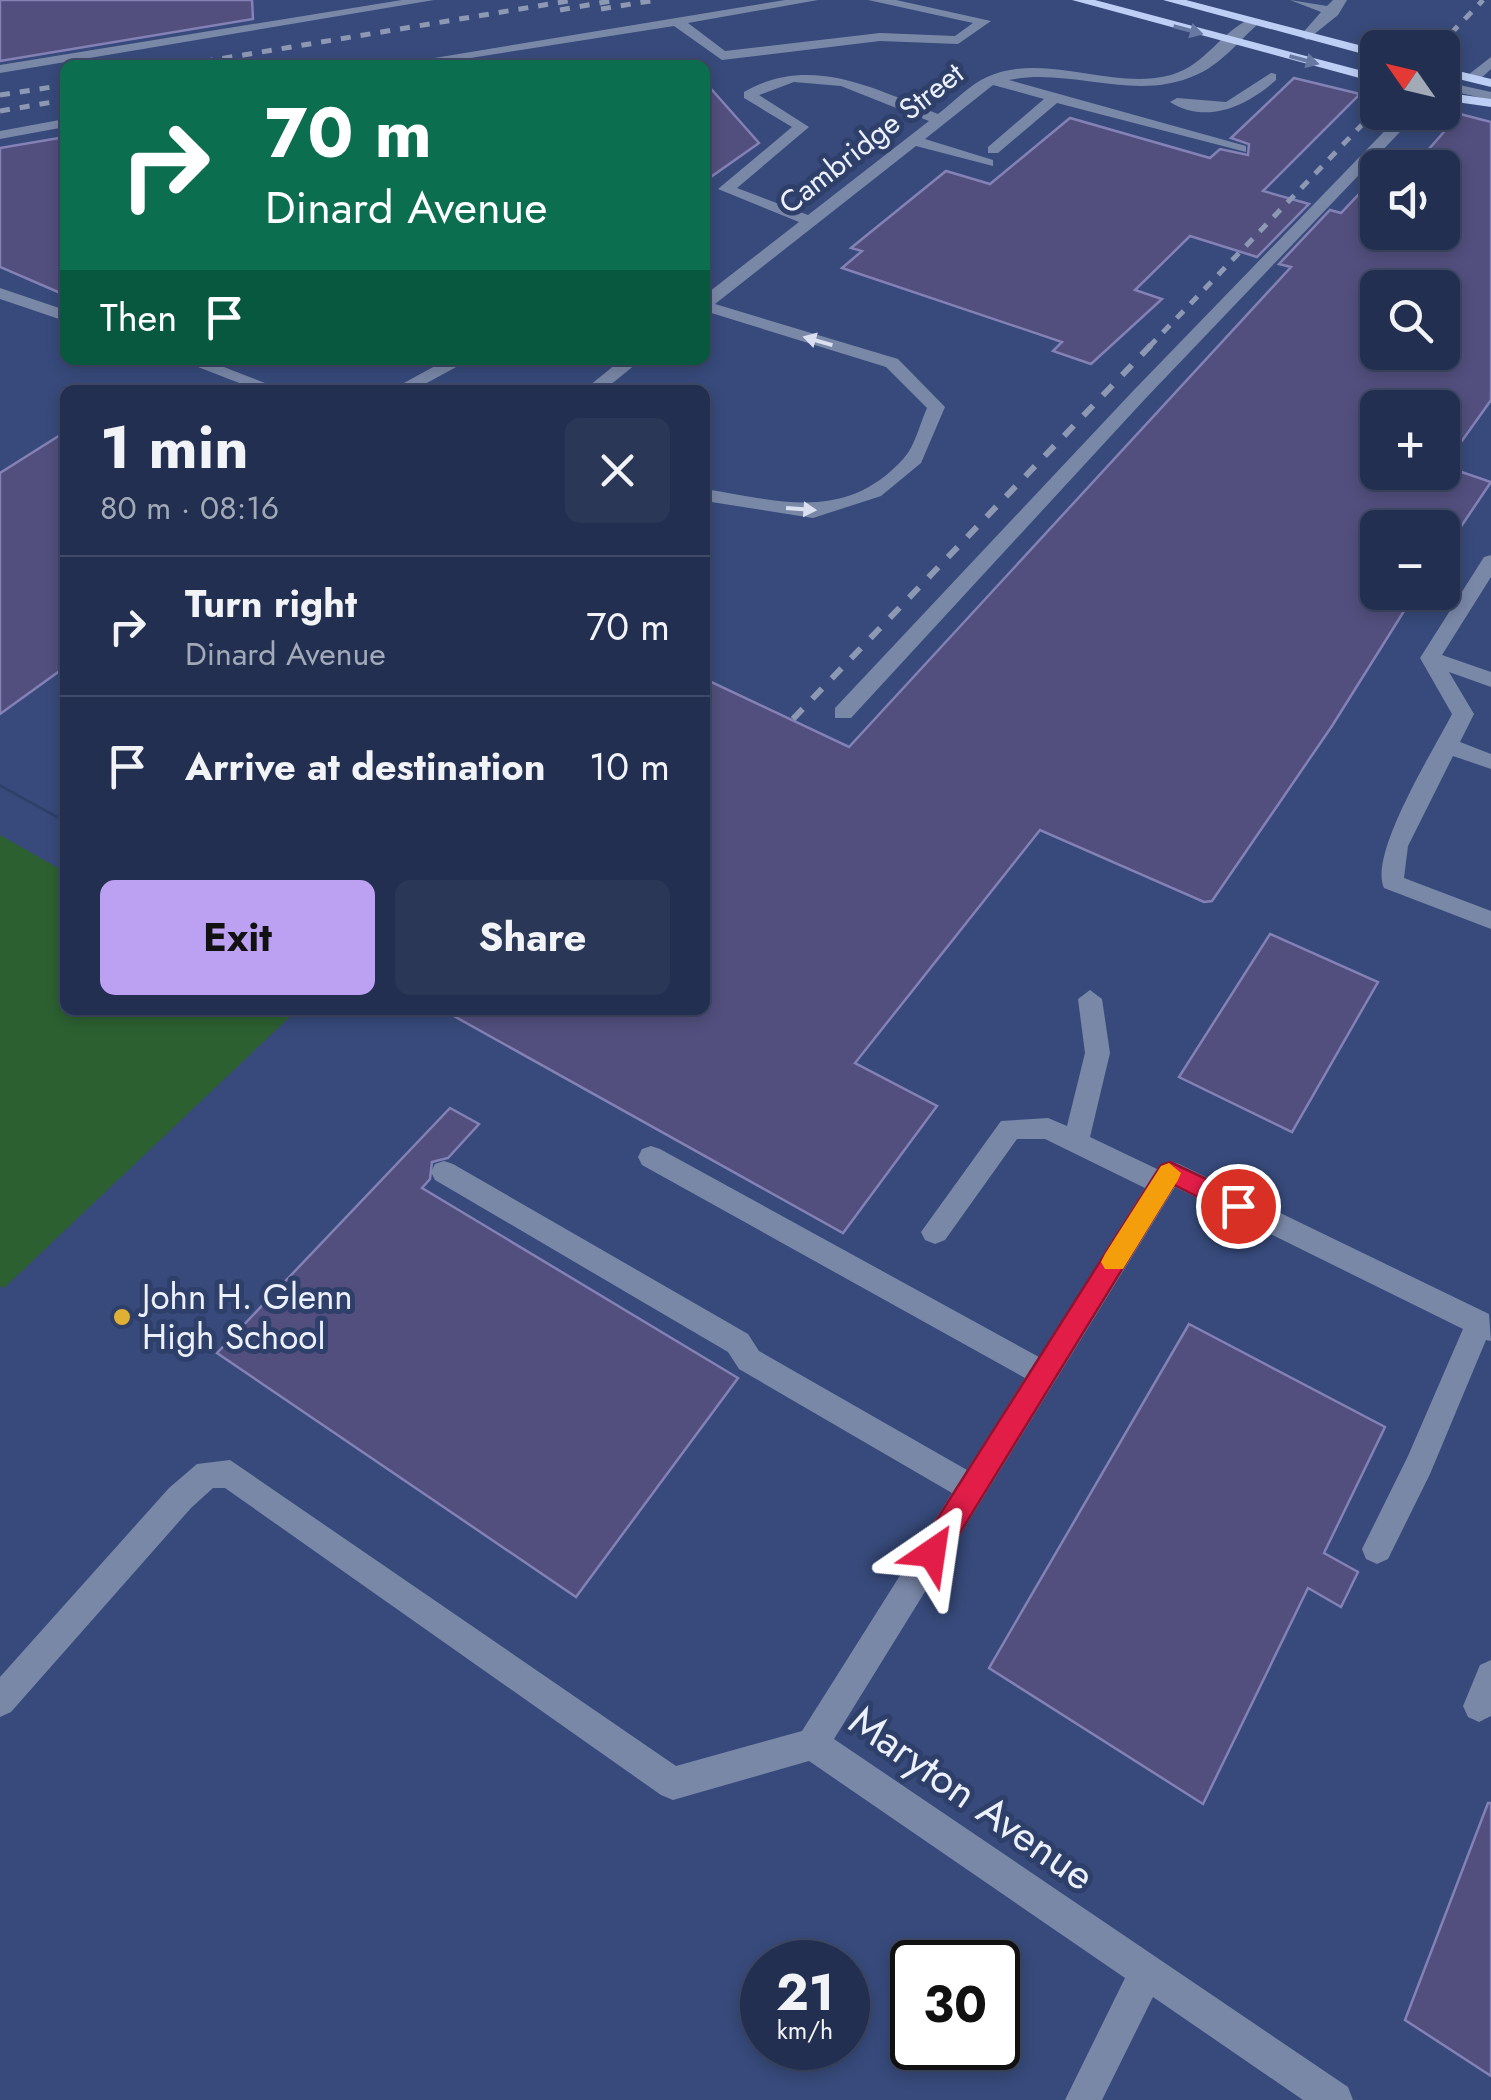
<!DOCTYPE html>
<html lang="en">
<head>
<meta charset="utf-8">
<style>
	:root { --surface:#222f50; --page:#2a3757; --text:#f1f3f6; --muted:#a2a9b7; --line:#3f4a67; --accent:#bca0f2 }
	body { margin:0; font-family:Jost,sans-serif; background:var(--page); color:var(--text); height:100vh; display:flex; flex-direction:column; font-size:38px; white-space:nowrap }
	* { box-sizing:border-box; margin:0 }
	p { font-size:32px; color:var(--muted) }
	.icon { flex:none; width:55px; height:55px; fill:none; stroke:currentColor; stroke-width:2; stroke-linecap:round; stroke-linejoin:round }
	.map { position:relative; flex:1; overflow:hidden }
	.details { position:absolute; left:60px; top:385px; width:650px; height:630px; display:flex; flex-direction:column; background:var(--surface); border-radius:15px; box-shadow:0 5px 15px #0003,0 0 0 2px var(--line) }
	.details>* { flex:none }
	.top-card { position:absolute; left:60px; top:60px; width:650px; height:305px; border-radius:15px; box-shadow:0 5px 15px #0003,0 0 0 2px var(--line); background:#0b6e4f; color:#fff; overflow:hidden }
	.needle { width:65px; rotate:304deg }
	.controls { position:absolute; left:1360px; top:30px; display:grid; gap:20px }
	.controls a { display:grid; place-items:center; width:100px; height:100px; border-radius:15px; background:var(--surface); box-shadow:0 5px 15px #0003,0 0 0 2px var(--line); font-size:50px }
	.speed { position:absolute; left:740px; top:1940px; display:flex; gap:20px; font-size:50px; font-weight:700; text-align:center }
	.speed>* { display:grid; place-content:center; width:130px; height:130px; border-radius:50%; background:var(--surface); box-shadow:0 5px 15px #0003,0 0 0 2px var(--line); line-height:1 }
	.speed small { font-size:25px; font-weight:400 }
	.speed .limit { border:5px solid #111; border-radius:15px; background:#fff; color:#111 }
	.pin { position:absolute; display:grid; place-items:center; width:85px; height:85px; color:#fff; margin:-42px; border:5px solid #fff; border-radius:50%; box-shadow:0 2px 10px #0007 }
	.me { position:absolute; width:110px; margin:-55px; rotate:32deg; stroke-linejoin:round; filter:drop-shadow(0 0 8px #0008) }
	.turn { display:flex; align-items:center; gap:35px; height:210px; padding:0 40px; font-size:45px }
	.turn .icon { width:130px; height:130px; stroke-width:2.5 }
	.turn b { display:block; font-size:70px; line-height:85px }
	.then { display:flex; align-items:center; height:95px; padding:0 40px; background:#0003; gap:20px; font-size:38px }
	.round { display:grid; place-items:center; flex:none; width:105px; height:105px; border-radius:15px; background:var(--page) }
	.overview { display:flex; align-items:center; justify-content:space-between; height:170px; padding:0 40px }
	h1 { font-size:60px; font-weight:700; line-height:75px }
	.primary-button { display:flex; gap:20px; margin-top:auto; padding:20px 40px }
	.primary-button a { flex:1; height:115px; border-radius:15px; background:var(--accent); color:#111; font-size:40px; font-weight:700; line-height:115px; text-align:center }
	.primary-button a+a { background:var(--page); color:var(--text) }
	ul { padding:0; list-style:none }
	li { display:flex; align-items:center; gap:30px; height:140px; padding:0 40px; border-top:2px solid var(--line) }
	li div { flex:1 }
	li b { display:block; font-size:38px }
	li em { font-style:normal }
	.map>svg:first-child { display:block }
</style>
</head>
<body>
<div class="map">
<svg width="1491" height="2100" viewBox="0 0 1491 2100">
	<rect width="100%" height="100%" fill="#2e3f6a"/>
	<path fill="#374a7b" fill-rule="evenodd" d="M 0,0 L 1491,0 L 1491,2100 L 0,2100 L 0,787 L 65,823 L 65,1010 L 705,1010 L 705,390 L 65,390 L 65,820 L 0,784 ZM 1378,48 L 1442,48 L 1442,112 L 1378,112 ZM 65,65 L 705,65 L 705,360 L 65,360 ZM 1378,168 L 1442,168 L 1442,232 L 1378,232 ZM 1378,288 L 1442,288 L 1442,352 L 1378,352 ZM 1378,408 L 1442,408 L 1442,472 L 1378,472 ZM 1378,528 L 1442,528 L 1442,592 L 1378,592 ZM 762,1962 L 848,1962 L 848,2048 L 762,2048 ZM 912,1962 L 998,1962 L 998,2048 L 912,2048 Z"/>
	<path fill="#2c6031" d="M 0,835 L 65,872 L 65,1010 L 297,1010 L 4,1288 L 0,1286 Z"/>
	<g fill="#524f7e" stroke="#8381b5" stroke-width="2.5" fill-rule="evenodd">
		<path d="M 0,0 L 252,0 L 253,19 L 0,61 Z"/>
		<path d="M 1294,78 L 1360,94 L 1263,191 L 1309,204 L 1257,257 L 1190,236 L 1135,290 L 1162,299 L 1091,364 L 1053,351 L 1062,342 L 842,268 L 862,251 L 851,248 L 946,171 L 990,184 L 1070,118 L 1210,158 L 1220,149 L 1248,155 L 1249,144 L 1231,138 Z"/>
		<path d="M 705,82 L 759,143 L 705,181 Z"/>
		<path d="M 1460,114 L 1491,122 L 1491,400 L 1444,466 L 1491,482 L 1460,528 L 1378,528 L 1378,592 L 1416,592 L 1332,726 L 1212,901 L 1204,902 L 1040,830 L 855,1063 L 937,1106 L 843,1233 L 443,1010 L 705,1010 L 705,679 L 849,747 L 1291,267 L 1279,264 L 1330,210 L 1341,213 L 1378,174 L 1378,232 L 1442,232 L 1442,168 L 1412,168 ZM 1378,288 L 1442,288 L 1442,352 L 1378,352 ZM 1378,408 L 1442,408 L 1442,472 L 1378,472 Z"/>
		<path d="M 65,137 L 65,295 L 0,267 L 0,148 Z"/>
		<path d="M 65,432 L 65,667 L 0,714 L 0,473 Z"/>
		<path d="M 1270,934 L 1378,982 L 1292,1132 L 1179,1077 Z"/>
		<path d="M 450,1108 L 479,1124 L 448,1158 L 432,1162 L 430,1179 L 422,1188 L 738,1378 L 576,1597 L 217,1353 Z"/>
		<path d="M 1189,1324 L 1385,1427 L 1324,1553 L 1358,1572 L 1341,1607 L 1308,1588 L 1203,1804 L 989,1668 Z"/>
		<path d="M 1488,1803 L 1491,1803 L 1491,2076 L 1405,2020 Z"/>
	</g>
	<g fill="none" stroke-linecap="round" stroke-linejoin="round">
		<g fill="#7a88a8" fill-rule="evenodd">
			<path d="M 402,0 L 434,0 L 0,73 L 0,65 Z"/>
			<path d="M 785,0 L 818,0 L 688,23 L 725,51 L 880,33 L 955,36 L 973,23 L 868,0 L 896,0 L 991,21 L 958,44 L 880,41 L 722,60 L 674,26 L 426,65 L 392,65 Z"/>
			<path d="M 1290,0 L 1327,6 L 1333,0 L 1347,0 L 1338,15 L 1307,40 L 1300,36 L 1321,12 Z"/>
			<path d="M 1252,18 L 1259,22 L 1257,25 C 1238,42 1220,65 1196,75 C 1135,103 1071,67 1009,80 L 1246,146 L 1246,152 L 1057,103 L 998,153 L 988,153 L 988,147 L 1044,99 L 993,85 L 925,139 L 993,160 L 993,166 L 916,146 L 715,304 L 898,359 L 945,407 L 921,463 L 881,496 L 813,518 L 705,501 L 705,489 C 779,501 846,523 904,458 C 915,446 920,423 927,408 L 886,367 L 705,311 L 705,295 L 799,222 L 718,189 L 792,127 L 744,98 L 744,92 C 810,54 873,88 938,114 C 953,103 970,84 987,77 C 1045,51 1112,91 1171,75 C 1206,65 1221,31 1252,18 ZM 794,82 L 841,86 L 929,121 L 808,215 L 737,188 L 809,127 L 759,95 Z"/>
			<path d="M 1491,57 L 1491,69 L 1478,81 L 1468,81 L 1468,75 Z"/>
			<path d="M 1271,73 L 1276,74 L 1276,80 C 1247,106 1207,125 1170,102 L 1177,98 L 1226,102 Z"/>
			<path d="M 1455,84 L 1491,92 L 1491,100 L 1456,92 L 1442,96 L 1442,87 Z"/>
			<path d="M 1403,112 L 1419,112 L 1145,399 L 851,718 L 835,718 L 835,708 L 1133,391 Z"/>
			<path d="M 65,119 L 65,127 L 0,139 L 0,131 Z"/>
			<path d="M 0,288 L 65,310 L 65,321 L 0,299 Z"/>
			<path d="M 180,360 L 206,360 L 283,390 L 257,390 Z"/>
			<path d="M 446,360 L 469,360 L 414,390 L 391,390 Z"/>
			<path d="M 621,360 L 641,360 L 604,390 L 584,390 Z"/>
			<path d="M 1491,555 L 1491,577 L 1442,655 L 1491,672 L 1491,687 L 1449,672 L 1474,714 L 1460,742 L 1491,754 L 1491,769 L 1453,756 L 1408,846 L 1404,878 L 1491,911 L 1491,929 L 1384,888 C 1368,854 1435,748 1452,714 L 1420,658 L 1484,557 Z"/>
			<path d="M 1090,990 L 1102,999 L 1110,1053 L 1090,1137 L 1157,1169 L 1170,1161 L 1179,1164 L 1489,1314 L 1491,1341 L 1486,1340 L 1430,1474 L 1388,1559 L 1377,1564 L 1366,1559 L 1362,1549 L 1408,1456 L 1463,1329 L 1175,1187 L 834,1739 L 1348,2087 L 1353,2100 L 1303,2100 L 1153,1997 L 1102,2100 L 1065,2100 L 1125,1978 L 809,1761 L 673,1800 L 661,1795 L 225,1488 L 213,1488 L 191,1508 L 11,1712 L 0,1717 L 0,1677 L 169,1488 L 197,1464 L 230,1460 L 676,1766 L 802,1731 L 952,1493 L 739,1369 L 728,1352 L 435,1180 L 431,1172 L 435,1164 L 444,1161 L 453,1164 L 748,1334 L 759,1351 L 967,1470 L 1025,1378 L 642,1165 L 638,1157 L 642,1149 L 651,1146 L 660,1149 L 1039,1357 L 1145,1188 L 1045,1139 L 1017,1139 L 945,1240 L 935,1244 L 925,1240 L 921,1232 L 1001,1121 L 1048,1118 L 1067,1126 L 1085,1053 L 1078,999 Z"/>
			<path d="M 1491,1660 L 1491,1716 L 1479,1722 L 1468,1717 L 1463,1706 L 1480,1665 Z"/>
		</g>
		<g fill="#bdcff5" fill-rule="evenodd">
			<path d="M 1072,0 L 1095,0 L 1378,75 L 1378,83 Z"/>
			<path d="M 1163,0 L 1186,0 L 1378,50 L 1378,58 Z"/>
			<path d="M 1442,67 L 1491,79 L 1491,87 L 1442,75 Z"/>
			<path d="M 1442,92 L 1491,99 L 1491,107 L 1442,100 Z"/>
		</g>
		<g stroke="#8d98b3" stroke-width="5" stroke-dasharray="10 10" stroke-linecap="butt">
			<path d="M 601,9 L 656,0"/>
			<path d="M 560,10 L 616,0"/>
			<path d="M 1437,48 L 1483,0"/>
			<path d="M 183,65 L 574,0"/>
			<path d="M 0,95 L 65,85"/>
			<path d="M 0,111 L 65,100"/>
			<path d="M 1149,347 L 1378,108"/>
		</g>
		<path stroke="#8d98b3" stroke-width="6" stroke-dasharray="14 14" stroke-linecap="butt" d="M 793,719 L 1151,345"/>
	</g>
	<defs><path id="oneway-solid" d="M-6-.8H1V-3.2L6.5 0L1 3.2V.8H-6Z" transform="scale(2.5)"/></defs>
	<g fill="#6779a2">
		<use href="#oneway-solid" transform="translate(1188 30) rotate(15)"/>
		<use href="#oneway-solid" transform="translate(1304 60) rotate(15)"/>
	</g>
	<g fill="#dae0ef">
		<use href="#oneway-solid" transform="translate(818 341) rotate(-164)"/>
		<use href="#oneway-solid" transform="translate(801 509) rotate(4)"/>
	</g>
	<path fill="#e11d48" stroke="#92132f" stroke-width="2.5" d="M 1170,1162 L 1247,1198 L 1251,1206 L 1247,1213 L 1230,1213 L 1174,1185 L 942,1562 L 932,1566 L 922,1562 L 918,1553 L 922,1543 L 1161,1165 Z"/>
	<path fill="#f59e0b" d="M 1169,1163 L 1181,1173 L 1178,1180 L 1123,1269 L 1105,1269 L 1101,1262 L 1105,1254 L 1161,1166 Z"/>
	<circle fill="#e0b034" stroke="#2e3f6a" stroke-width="4" cx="122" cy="1317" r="10"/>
	<g text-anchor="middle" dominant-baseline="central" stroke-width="10" stroke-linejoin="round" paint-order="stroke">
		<g font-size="30" fill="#ebf0fb" stroke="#2e3f6a">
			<text transform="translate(871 138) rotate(-38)">Cambridge Street</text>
		</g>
		<g font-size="35" fill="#ebf0fb" stroke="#2e3f6a" text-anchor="start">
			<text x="142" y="1297">John H. Glenn<tspan x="142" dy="40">High School</tspan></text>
		</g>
		<g font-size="42" fill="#ebf0fb" stroke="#2e3f6a">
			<text transform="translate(972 1798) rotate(35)">Maryton Avenue</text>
		</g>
	</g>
</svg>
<div class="controls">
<a><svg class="needle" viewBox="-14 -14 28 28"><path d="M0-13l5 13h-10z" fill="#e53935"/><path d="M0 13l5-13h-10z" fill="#a2a9b7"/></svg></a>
<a><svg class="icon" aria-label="sound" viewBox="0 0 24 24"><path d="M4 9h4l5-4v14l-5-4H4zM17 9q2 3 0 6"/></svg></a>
<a><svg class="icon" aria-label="search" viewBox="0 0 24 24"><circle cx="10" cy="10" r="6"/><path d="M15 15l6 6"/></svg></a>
<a>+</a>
<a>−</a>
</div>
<div class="speed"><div>21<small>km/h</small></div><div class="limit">30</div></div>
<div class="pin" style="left:1238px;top:1206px;background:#d93025"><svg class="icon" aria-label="arrive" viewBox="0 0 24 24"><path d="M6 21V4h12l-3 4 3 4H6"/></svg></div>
<svg class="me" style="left:932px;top:1553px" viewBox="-20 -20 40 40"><path d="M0-17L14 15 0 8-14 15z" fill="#e11d48" stroke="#fff" stroke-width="4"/></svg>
<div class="top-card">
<div class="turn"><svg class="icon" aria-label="right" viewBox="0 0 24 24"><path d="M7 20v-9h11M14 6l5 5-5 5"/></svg><div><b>70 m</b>Dinard Avenue</div></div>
<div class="then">Then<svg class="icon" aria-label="arrive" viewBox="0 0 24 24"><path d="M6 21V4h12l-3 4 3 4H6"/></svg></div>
</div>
<section class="details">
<div class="overview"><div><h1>1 min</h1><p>80 m · 08:16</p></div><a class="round"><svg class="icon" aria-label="close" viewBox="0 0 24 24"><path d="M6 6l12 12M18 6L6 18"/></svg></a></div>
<ul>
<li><svg class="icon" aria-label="right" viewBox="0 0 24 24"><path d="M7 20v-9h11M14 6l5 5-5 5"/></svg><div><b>Turn right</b><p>Dinard Avenue</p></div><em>70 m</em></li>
<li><svg class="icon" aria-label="arrive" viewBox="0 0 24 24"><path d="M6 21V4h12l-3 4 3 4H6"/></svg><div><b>Arrive at destination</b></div><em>10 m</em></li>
</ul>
<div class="primary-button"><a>Exit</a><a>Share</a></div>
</section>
</div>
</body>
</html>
